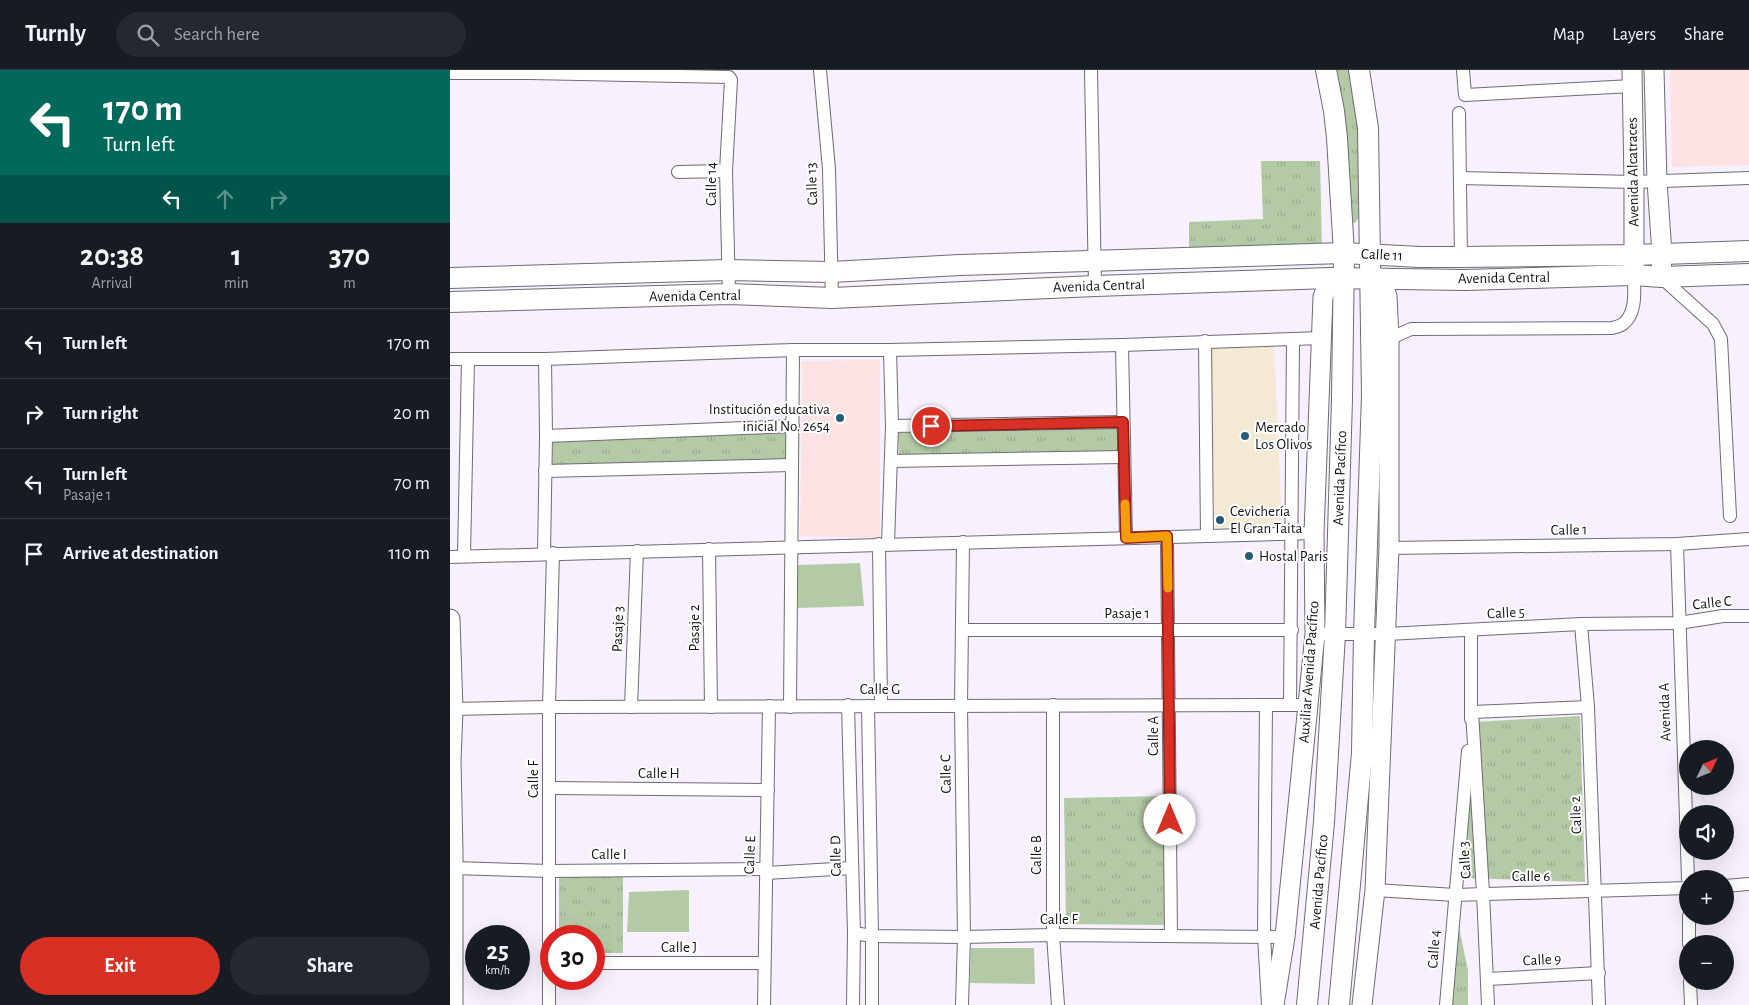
<!DOCTYPE html>
<html lang="en">
<head>
<meta charset="utf-8">
<style>
	:root { --surface:#171b24; --page:#242831; --text:#f1f3f6; --muted:#9ea1a6; --line:#363941; --accent:#d93025 }
	body { margin:0; font-family:"Alegreya Sans",sans-serif; background:var(--page); color:var(--text); height:100vh; display:flex; flex-direction:column; font-size:19px; white-space:nowrap }
	* { box-sizing:border-box; margin:0 }
	p { font-size:16px; color:var(--muted) }
	.icon { flex:none; width:28px; height:28px; fill:none; stroke:currentColor; stroke-width:2; stroke-linecap:round; stroke-linejoin:round }
	.map { position:relative; flex:1; overflow:hidden }
	.drawer { display:flex; flex-direction:column; background:var(--surface); width:450px }
	.drawer>* { flex:none }
	.guide { background:#00695c; color:#fff; overflow:hidden }
	.needle { width:32px; rotate:47deg }
	.controls { position:absolute; left:1229px; top:670px; display:grid; gap:10px }
	.controls a { display:grid; place-items:center; width:55px; height:55px; border-radius:50%; background:var(--surface); box-shadow:0 5px 20px #0002; font-size:25px }
	.speed { position:absolute; left:15px; top:855px; display:flex; gap:10px; font-size:25px; font-weight:700; text-align:center }
	.speed>* { display:grid; place-content:center; width:65px; height:65px; border-radius:50%; background:var(--surface); box-shadow:0 5px 20px #0002; line-height:1 }
	.speed small { font-size:12px; font-weight:400 }
	.speed .limit { border:8px solid #d22; background:#fff; color:#111 }
	.pin { position:absolute; display:grid; place-items:center; width:42px; height:42px; color:#fff; margin:-21px; border:2px solid #fff; border-radius:50%; box-shadow:0 1px 5px #0007 }
	.me { position:absolute; width:55px; margin:-28px; rotate:0deg; stroke-linejoin:round; filter:drop-shadow(0 0 4px #0008) }
	.turn { display:flex; align-items:center; gap:18px; height:105px; padding:0 20px; font-size:22px }
	.turn .icon { width:65px; height:65px; stroke-width:2.5 }
	.turn b { display:block; font-size:35px; line-height:42px }
	.lanes { display:flex; align-items:center; height:48px; padding:0 20px; background:#0003; justify-content:center; gap:25px; direction:ltr }
	.lanes .off { opacity:.35 }
	.eta { display:flex; justify-content:space-evenly; align-items:center; height:85px; text-align:center }
	.eta b { font-size:30px; font-weight:700; line-height:35px }
	.button { display:flex; gap:10px; margin-top:auto; padding:10px 20px }
	.button a { flex:1; height:58px; border-radius:30px; background:var(--accent); color:#fff; font-size:20px; font-weight:700; line-height:58px; text-align:center }
	.button a+a { background:var(--page); color:var(--text) }
	ul { padding:0; list-style:none }
	li { display:flex; align-items:center; gap:15px; height:70px; padding:0 20px; border-top:1px solid var(--line) }
	li div { flex:1 }
	li b { display:block; font-size:19px }
	li em { font-style:normal }
	header { display:flex; align-items:center; gap:30px; box-sizing:border-box; height:70px; padding:0 25px; background:var(--surface); border-bottom:1px solid var(--line) }
	header strong { font-size:24px }
	nav { display:flex; gap:28px; margin-inline-start:auto; font-size:18px }
	.search { width:350px; height:45px; background:var(--page); display:flex; align-items:center; gap:12px; box-sizing:border-box; padding:0 18px; border-radius:28px; color:var(--muted); font-size:19px }
	main { display:flex; flex:1; min-height:0 }
	.map>svg:first-child { display:block }
</style>
</head>
<body>
<header>
<strong>Turnly</strong>
<div class="search"><svg class="icon" aria-label="search" viewBox="0 0 24 24"><circle cx="10" cy="10" r="6"/><path d="M15 15l6 6"/></svg>Search here</div>
<nav><a>Map</a><a>Layers</a><a>Share</a></nav>
</header>
<main>
<section class="drawer">
<div class="guide">
<div class="turn"><svg class="icon" aria-label="left" viewBox="0 0 24 24"><path d="M17 20v-9H6M10 6l-5 5 5 5"/></svg><div><b>170 m</b>Turn left</div></div>
<div class="lanes"><svg class="icon" aria-label="left" viewBox="0 0 24 24"><path d="M17 20v-9H6M10 6l-5 5 5 5"/></svg><svg class="icon off" aria-label="ahead" viewBox="0 0 24 24"><path d="M12 20V5M6 11l6-6 6 6"/></svg><svg class="icon off" aria-label="right" viewBox="0 0 24 24"><path d="M7 20v-9h11M14 6l5 5-5 5"/></svg></div>
</div>
<div class="eta">
<div><b>20:38</b><p>Arrival</p></div>
<div><b>1</b><p>min</p></div>
<div><b>370</b><p>m</p></div>
</div>
<ul>
<li><svg class="icon" aria-label="left" viewBox="0 0 24 24"><path d="M17 20v-9H6M10 6l-5 5 5 5"/></svg><div><b>Turn left</b></div><em>170 m</em></li>
<li><svg class="icon" aria-label="right" viewBox="0 0 24 24"><path d="M7 20v-9h11M14 6l5 5-5 5"/></svg><div><b>Turn right</b></div><em>20 m</em></li>
<li><svg class="icon" aria-label="left" viewBox="0 0 24 24"><path d="M17 20v-9H6M10 6l-5 5 5 5"/></svg><div><b>Turn left</b><p>Pasaje 1</p></div><em>70 m</em></li>
<li><svg class="icon" aria-label="arrive" viewBox="0 0 24 24"><path d="M6 21V4h12l-3 4 3 4H6"/></svg><div><b>Arrive at destination</b></div><em>110 m</em></li>
</ul>
<div class="button"><a>Exit</a><a>Share</a></div>
</section>
<div class="map">
<svg width="1299" height="935" viewBox="0 0 1299 935">
	<defs>
		<pattern id="grass-tufts" width="24" height="20" patternUnits="userSpaceOnUse" patternTransform="scale(1.25)"><rect width="24" height="20" fill="#b4caa6"/><path d="M3 7l-1-3M5 7V3M7 7l1-3M15 17l-1-3M17 17v-4M19 17l1-3" fill="none" stroke="#9aad8e"/></pattern>
	</defs>
	<rect width="100%" height="100%" fill="#f6f1fd"/>
	<path fill="#f3e9d4" d="M 824,275 L 832,454 L 765,458 L 760,277 Z"/>
	<g fill="#fde2e3">
		<path d="M 1220,0 L 1299,0 L 1299,95 L 1222,97 Z"/>
		<path d="M 430,290 L 430,468 L 350,466 L 352,291 Z"/>
	</g>
	<g fill="url(#grass-tufts)">
		<path d="M 885,0 L 900,0 L 908,57 L 910,146 L 905,153 L 900,152 Z"/>
		<path d="M 811,91 L 870,91 L 872,177 L 739,181 L 739,152 L 813,149 Z"/>
		<path d="M 669,356 L 669,384 L 449,384 L 448,363 Z"/>
		<path d="M 339,359 L 337,391 L 102,396 L 103,371 Z"/>
		<path d="M 1130,646 L 1135,812 L 1015,808 L 1024,652 Z"/>
		<path d="M 714,726 L 714,855 L 616,854 L 614,728 Z"/>
		<path d="M 109,807 L 173,807 L 173,883 L 144,883 L 144,866 L 109,866 Z"/>
		<path d="M 1008,853 L 1018,900 L 1018,935 L 1001,935 Z"/>
	</g>
	<g fill="#b4caa6">
		<path d="M 410,493 L 414,536 L 348,538 L 348,495 Z"/>
		<path d="M 239,820 L 239,862 L 177,862 L 179,822 Z"/>
		<path d="M 521,878 L 584,878 L 585,914 L 520,913 Z"/>
	</g>
	<g fill="none" stroke-linecap="round" stroke-linejoin="round">
		<defs>
			<g id="street">
				<path d="M 370,0 L 379,99 L 382,228"/>
				<path d="M 641,0 L 645,216"/>
				<path d="M 1013,0 L 1015,25 L 1182,16"/>
				<path d="M 0,3 L 80,3 L 279,7 L 281,10 L 276,101 L 279,224"/>
				<path d="M 1009,43 L 1011,187"/>
				<path d="M 228,102 L 276,101"/>
				<path d="M 1010,108 L 1184,112 L 1299,108"/>
				<path d="M 1211,207 L 1263,254 L 1271,269 L 1280,446"/>
				<path d="M 939,269 L 961,259 L 1162,258 C 1166,257 1171,256 1174,253 C 1187,242 1184,220 1184,205"/>
				<path d="M 755,271 L 757,466"/>
				<path d="M 672,275 L 676,468"/>
				<path d="M 0,289 L 95,289 L 343,280 L 440,280 L 672,275 L 872,268"/>
				<path d="M 442,356 L 673,352"/>
				<path d="M 96,366 L 343,356"/>
				<path d="M 441,391 L 674,387"/>
				<path d="M 95,401 L 341,395"/>
				<path d="M 717,467 L 721,865"/>
				<path d="M 429,474 L 431,635"/>
				<path d="M 438,474 L 442,356 L 440,280"/>
				<path d="M 1227,474 L 1238,809"/>
				<path d="M 939,478 L 1227,474 L 1299,469"/>
				<path d="M 259,479 L 261,637"/>
				<path d="M 94,484 L 96,366 L 95,289"/>
				<path d="M 14,486 L 18,289"/>
				<path d="M 0,487 L 864,463"/>
				<path d="M 1131,554 L 1138,637 L 1149,935"/>
				<path d="M 513,560 L 842,560"/>
				<path d="M 865,564 L 937,564 L 1131,554 L 1229,553 L 1273,546 L 1299,546"/>
				<path d="M 398,635 L 404,863 L 403,935"/>
				<path d="M 603,635 L 603,865 L 608,935"/>
				<path d="M 816,635 L 814,866 L 818,935"/>
				<path d="M 840,635 L 843,269"/>
				<path d="M 418,636 L 422,866 L 422,935"/>
				<path d="M 181,637 L 187,481"/>
				<path d="M 340,637 L 343,280"/>
				<path d="M 3,639 L 99,637 L 858,635"/>
				<path d="M 1021,649 L 1021,561"/>
				<path d="M 100,718 L 318,720"/>
				<path d="M 3,798 L 100,801 L 315,799"/>
				<path d="M 316,803 L 402,798"/>
				<path d="M 1275,816 L 1299,814"/>
				<path d="M 925,820 L 1005,825 L 1238,818"/>
				<path d="M 1239,846 L 1239,874"/>
				<path d="M 404,863 L 422,866 L 514,867 L 603,865 L 835,867"/>
				<path d="M 144,893 L 314,893"/>
				<path d="M 1038,909 L 1149,903"/>
				<path d="M 1240,911 L 1241,935"/>
				<path d="M 99,935 L 99,637 L 103,483"/>
				<path d="M 314,935 L 319,636"/>
				<path d="M 512,935 L 514,867 L 511,635 L 513,472"/>
				<path d="M 996,935 L 1018,681"/>
				<path d="M 1038,935 L 1033,823 L 1022,642 L 1138,637"/>
			</g>
			<g id="secondary">
				<path d="M 1182,0 L 1184,112 L 1184,201"/>
				<path d="M 1204,0 L 1207,111 L 1212,184 L 1211,207"/>
				<path d="M 0,549 L 3,639 L 1,691 L 3,783 L 3,935"/>
				<path d="M 824,935 L 835,867 L 865,564 L 864,463 L 873,227 L 880,208"/>
				<path d="M 912,935 L 925,820 L 939,478 L 939,269 L 937,226 L 930,208"/>
			</g>
			<g id="primary">
				<path d="M 0,208 L 278,200 L 381,202 L 510,195 L 894,183 L 970,187 L 1011,187 L 1184,185 L 1299,181"/>
				<path d="M 0,232 L 279,224 L 382,228 L 645,216 L 880,208 L 1015,210 L 1184,205 L 1211,207 L 1299,204"/>
				<path d="M 857,935 L 874,752 L 885,564 L 892,329 L 894,183 L 887,68 L 884,41 L 876,0"/>
				<path d="M 889,935 L 912,683 L 914,564 L 922,325 L 918,58 L 909,0"/>
			</g>
		</defs>
		<use href="#street" stroke="#6f6b75" stroke-width="14"/>
		<use href="#secondary" stroke="#6f6b75" stroke-width="21"/>
		<use href="#primary" stroke="#6f6b75" stroke-width="22"/>
		<use href="#street" stroke="#fff" stroke-width="12"/>
		<use href="#secondary" stroke="#fff" stroke-width="19"/>
		<use href="#primary" stroke="#fff" stroke-width="20"/>
	</g>
	<g fill="none" stroke-linecap="round" stroke-linejoin="round">
		<defs>
			<path id="route" d="M 481,356 L 673,352 L 676,468 L 717,466 L 720,750"/>
		</defs>
		<use href="#route" stroke="#8d1f18" stroke-width="12"/>
		<use href="#route" stroke="#d93025" stroke-width="9"/>
		<path stroke="#f59e0b" stroke-width="9" d="M 675,434 L 676,468 L 717,466 L 718,518"/>
	</g>
	<g fill="#275c78" stroke="#fff" stroke-width="2">
		<circle cx="390" cy="348" r="5"/>
		<circle cx="795" cy="366" r="5"/>
		<circle cx="770" cy="450" r="5"/>
		<circle cx="799" cy="486" r="5"/>
	</g>
	<g text-anchor="middle" dominant-baseline="central" stroke-width="4" stroke-linejoin="round" paint-order="stroke">
		<g font-size="15" fill="#141317" stroke="#fff">
			<text transform="translate(1183 102) rotate(-91)">Avenida Alcatraces</text>
			<text transform="translate(261 114) rotate(-90)">Calle 14</text>
			<text transform="translate(362 114) rotate(-92)">Calle 13</text>
			<text transform="translate(932 185) rotate(3)">Calle 11</text>
			<text transform="translate(1054 208) rotate(-1)">Avenida Central</text>
			<text transform="translate(649 216) rotate(-2)">Avenida Central</text>
			<text transform="translate(245 226) rotate(-1)">Avenida Central</text>
			<text transform="translate(890 408) rotate(-88)">Avenida Pacífico</text>
			<text transform="translate(1119 460) rotate(-1)">Calle 1</text>
			<text transform="translate(1262 533) rotate(-6)">Calle C</text>
			<text x="677" y="543">Pasaje 1</text>
			<text transform="translate(1056 543) rotate(-3)">Calle 5</text>
			<text transform="translate(244 558) rotate(-90)">Pasaje 2</text>
			<text transform="translate(168 559) rotate(-88)">Pasaje 3</text>
			<text transform="translate(859 602) rotate(-86)">Auxiliar Avenida Pacífico</text>
			<text x="430" y="619">Calle G</text>
			<text transform="translate(1215 642) rotate(-92)">Avenida A</text>
			<text transform="translate(703 666) rotate(-90)">Calle A</text>
			<text x="209" y="703">Calle H</text>
			<text transform="translate(496 704) rotate(-91)">Calle C</text>
			<text transform="translate(83 709) rotate(-90)">Calle F</text>
			<text transform="translate(1126 745) rotate(-92)">Calle 2</text>
			<text x="159" y="784">Calle I</text>
			<text transform="translate(300 785) rotate(-88)">Calle E</text>
			<text transform="translate(586 785) rotate(-90)">Calle B</text>
			<text transform="translate(386 786) rotate(-91)">Calle D</text>
			<text transform="translate(1015 790) rotate(-94)">Calle 3</text>
			<text x="1081" y="806">Calle 6</text>
			<text transform="translate(869 812) rotate(-85)">Avenida Pacífico</text>
			<text x="609" y="849">Calle F</text>
			<text x="229" y="877">Calle J</text>
			<text transform="translate(984 879) rotate(-86)">Calle 4</text>
			<text transform="translate(1092 890) rotate(-3)">Calle 9</text>
		</g>
		<g font-size="15" fill="#141317" stroke="#fff" text-anchor="start">
			<text x="380" y="339" text-anchor="end">Institución educativa<tspan x="380" dy="17">inicial No. 2654</tspan></text>
			<text x="805" y="357">Mercado<tspan x="805" dy="17">Los Olivos</tspan></text>
			<text x="780" y="441">Cevichería<tspan x="780" dy="17">El Gran Taita</tspan></text>
			<text x="809" y="486">Hostal Paris</text>
		</g>
	</g>
</svg>
<div class="controls">
<a><svg class="needle" viewBox="-14 -14 28 28"><path d="M0-13l5 13h-10z" fill="#e53935"/><path d="M0 13l5-13h-10z" fill="#9ea1a6"/></svg></a>
<a><svg class="icon" aria-label="sound" viewBox="0 0 24 24"><path d="M4 9h4l5-4v14l-5-4H4zM17 9q2 3 0 6"/></svg></a>
<a>+</a>
<a>−</a>
</div>
<div class="speed"><div>25<small>km/h</small></div><div class="limit">30</div></div>
<div class="pin" style="left:481px;top:356px;background:#d93025"><svg class="icon" aria-label="arrive" viewBox="0 0 24 24"><path d="M6 21V4h12l-3 4 3 4H6"/></svg></div>
<svg class="me" style="left:720px;top:750px" viewBox="-20 -20 40 40"><circle r="19" fill="#fff"/><path d="M0-13L10 11 0 6-10 11z" fill="#d93025"/></svg>
</div>
</main>
</body>
</html>
